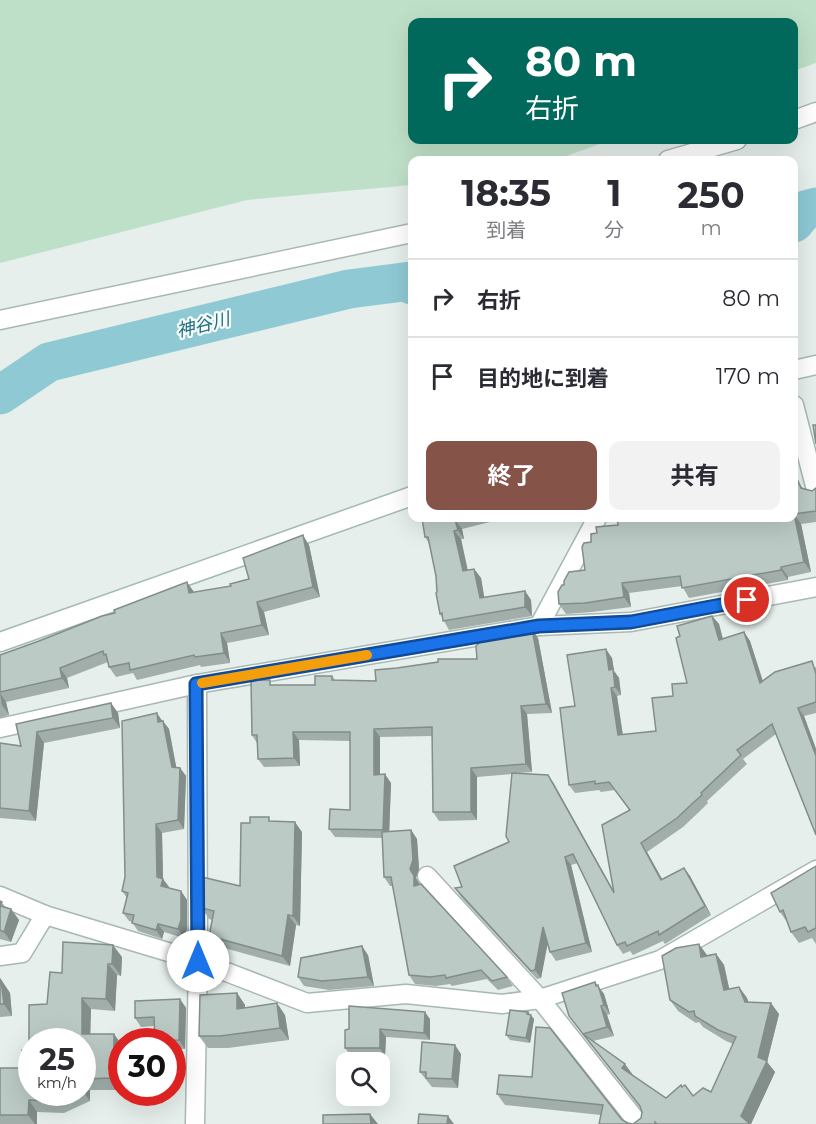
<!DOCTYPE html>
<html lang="ja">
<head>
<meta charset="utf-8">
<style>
	:root { --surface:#fff; --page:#f2f2f3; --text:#2b2b33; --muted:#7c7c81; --line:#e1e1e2; --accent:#855347 }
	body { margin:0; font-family:Montserrat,"Noto Sans JP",sans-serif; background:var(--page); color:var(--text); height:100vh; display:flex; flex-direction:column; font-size:22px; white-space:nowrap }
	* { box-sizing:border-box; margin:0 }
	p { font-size:20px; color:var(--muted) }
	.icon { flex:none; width:33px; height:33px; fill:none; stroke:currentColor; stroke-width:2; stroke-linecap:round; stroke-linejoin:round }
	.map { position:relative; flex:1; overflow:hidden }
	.panel { position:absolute; left:408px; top:156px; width:390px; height:366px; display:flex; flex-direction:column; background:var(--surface); border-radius:12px; box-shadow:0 6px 24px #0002 }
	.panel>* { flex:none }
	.hud { position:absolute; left:408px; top:18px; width:390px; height:126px; border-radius:12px; box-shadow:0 6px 24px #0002; background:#00695c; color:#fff; overflow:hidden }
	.controls { position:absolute; left:336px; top:1052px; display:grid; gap:12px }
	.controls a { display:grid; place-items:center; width:54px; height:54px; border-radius:12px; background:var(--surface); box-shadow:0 6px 24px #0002; font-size:30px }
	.speed { position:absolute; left:18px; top:1028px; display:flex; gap:12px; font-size:30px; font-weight:700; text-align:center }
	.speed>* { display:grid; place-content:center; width:78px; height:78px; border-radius:50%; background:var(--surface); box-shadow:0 6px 24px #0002; line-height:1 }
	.speed small { font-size:15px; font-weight:400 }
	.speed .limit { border:9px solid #d22; background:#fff; color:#111 }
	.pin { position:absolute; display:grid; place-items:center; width:51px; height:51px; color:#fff; margin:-26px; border:3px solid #fff; border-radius:50%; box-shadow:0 2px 6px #0007 }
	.me { position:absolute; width:66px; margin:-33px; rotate:0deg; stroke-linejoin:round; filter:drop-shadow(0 0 4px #0008) }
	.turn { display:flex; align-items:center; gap:21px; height:126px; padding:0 18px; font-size:27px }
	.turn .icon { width:78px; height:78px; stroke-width:2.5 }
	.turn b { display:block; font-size:42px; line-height:51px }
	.eta { display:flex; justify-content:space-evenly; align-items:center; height:102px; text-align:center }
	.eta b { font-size:36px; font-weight:700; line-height:42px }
	.primary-button { display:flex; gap:12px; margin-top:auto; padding:12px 18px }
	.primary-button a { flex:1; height:69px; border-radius:12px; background:var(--accent); color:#fff; font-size:24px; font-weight:700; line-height:69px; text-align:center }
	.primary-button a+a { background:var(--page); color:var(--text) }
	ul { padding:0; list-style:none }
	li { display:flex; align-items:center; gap:18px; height:78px; padding:0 18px; border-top:2px solid var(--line) }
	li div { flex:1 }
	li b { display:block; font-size:22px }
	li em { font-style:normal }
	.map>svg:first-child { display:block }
</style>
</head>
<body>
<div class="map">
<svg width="816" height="1124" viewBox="0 0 816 1124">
	<rect width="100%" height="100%" fill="#e6efeb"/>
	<path fill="#bfe0c8" d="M 0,0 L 816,0 L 816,63 L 794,71 L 794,22 L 412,22 L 412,140 L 611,140 L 555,160 L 412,160 L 412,185 L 247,200 L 0,263 Z"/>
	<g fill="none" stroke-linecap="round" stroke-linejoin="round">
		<g stroke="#8ec9d4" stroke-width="39">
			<path d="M 794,223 L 805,210 L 816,207"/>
			<path d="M 0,395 L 49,362 L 349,289 L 411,281 L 412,285"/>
		</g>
		<defs>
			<g id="street">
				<path d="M 794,120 L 816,112"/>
				<path d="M 668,160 L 737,140"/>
				<path d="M 0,320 L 412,233"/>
				<path d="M 539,626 L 597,518"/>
				<path d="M 0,728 L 197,684 L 539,626 L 631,622 L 816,587"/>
				<path d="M 427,876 L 540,999 L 639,1124"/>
				<path d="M 0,896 L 45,915 L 198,961 L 307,1003 L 406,994 L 502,1004 L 540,999 L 660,960 L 816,870"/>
				<path d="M 0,956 L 22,953 L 45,915"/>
				<path d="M 195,1124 L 198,961 L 197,684"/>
			</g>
			<g id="secondary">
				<path d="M 794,370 L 816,365"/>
				<path d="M 794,405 L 816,490"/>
				<path d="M 0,642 L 412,496"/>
			</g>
		</defs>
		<use href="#street" stroke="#a8b8b2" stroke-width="21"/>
		<use href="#secondary" stroke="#a4bbb3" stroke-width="21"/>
		<use href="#street" stroke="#fff" stroke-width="18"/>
		<use href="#secondary" stroke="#fff" stroke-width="18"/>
	</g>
	<g fill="#a1aea9" fill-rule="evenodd">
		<path d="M 798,481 L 803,489 L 812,491 L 816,488 L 816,522 L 801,524 L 811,572 L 788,577 L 788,580 L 689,598 L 682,586 L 629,593 L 631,607 L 592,612 L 566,614 L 559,604 L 564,585 L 585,570 L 794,518 Z"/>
		<path d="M 422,518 L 506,518 L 462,529 L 464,539 L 461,539 L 467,570 L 474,569 L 481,578 L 484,597 L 525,591 L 531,600 L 532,616 L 449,630 L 440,614 L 436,576 L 429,543 L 425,537 Z"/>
		<path d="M 309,545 L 320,597 L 264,612 L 269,635 L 227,643 L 230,663 L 201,667 L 200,665 L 137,680 L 133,673 L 116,677 L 109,667 L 108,662 L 67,678 L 69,688 L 6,702 L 9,715 L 0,718 L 0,655 L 194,592 L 231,586 L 249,579 Z"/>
		<path d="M 712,616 L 719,624 L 723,639 L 744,632 L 750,641 L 763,681 L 816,667 L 816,713 L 804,716 L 816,749 L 816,835 L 776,734 L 743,759 L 747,764 L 707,801 L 708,803 L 700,811 L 683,827 L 647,852 L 662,879 L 684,868 L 690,876 L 711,915 L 665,944 L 663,941 L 633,955 L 630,951 L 623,954 L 617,945 L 578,863 L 571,865 L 592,952 L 556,961 L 550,952 L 548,943 L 541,978 L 537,979 L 461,897 L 455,888 L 462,887 L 509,842 L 512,774 L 477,777 L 477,820 L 439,821 L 433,812 L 432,736 L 380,737 L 380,775 L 391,783 L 389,832 L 411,830 L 417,839 L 419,869 L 416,878 L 420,885 L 507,977 L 513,986 L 498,990 L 487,979 L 452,986 L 450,984 L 436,986 L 415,984 L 409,975 L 393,886 L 390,886 L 384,877 L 382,838 L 335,837 L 329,829 L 350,810 L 350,741 L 299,740 L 300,766 L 264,767 L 258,759 L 257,743 L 252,735 L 274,685 L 315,685 L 332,676 L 335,680 L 376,681 L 397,668 L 477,659 L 538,638 L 552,713 L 527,714 L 532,772 L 519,773 L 548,775 L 554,784 L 613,890 L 629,810 L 615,790 L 601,792 L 599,790 L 575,793 L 569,785 L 575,706 L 612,658 L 614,671 L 619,678 L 621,695 L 617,696 L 623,735 L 656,731 L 673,696 L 687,683 L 680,636 Z"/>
		<path d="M 111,703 L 118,713 L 120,728 L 44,743 L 36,821 L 0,818 L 0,743 L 21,746 L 16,724 Z"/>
		<path d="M 162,721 L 169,729 L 176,767 L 180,768 L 186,776 L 184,829 L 162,833 L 163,879 L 169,887 L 169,888 L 181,891 L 187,900 L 187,929 L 184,938 L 164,932 L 162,939 L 138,931 L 132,922 L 129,921 L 123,913 L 127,898 L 122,891 Z"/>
		<path d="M 272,821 L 302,832 L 300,926 L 296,925 L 290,966 L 217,946 L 209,936 L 213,920 L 209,919 L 202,908 L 240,886 Z"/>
		<path d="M 816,866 L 816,944 L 812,938 L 799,943 L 791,932 L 787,922 L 780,912 Z"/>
		<path d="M 0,901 L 6,907 L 11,909 L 19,920 L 11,942 L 0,939 L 0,940 Z"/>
		<path d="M 716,954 L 724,965 L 729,989 L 739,987 L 747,998 L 748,1002 L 779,1014 L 767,1062 L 775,1072 L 751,1124 L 599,1124 L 601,1115 L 505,1105 L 497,1094 L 532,1077 L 536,1027 L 622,1120 L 628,1123 L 633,1124 L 641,1118 L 642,1112 L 641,1109 L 569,1016 L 597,985 L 604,994 L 610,1014 L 607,1015 L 614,1036 L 593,1041 L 632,1075 L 666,1098 L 682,1087 L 693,1096 L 711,1092 L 733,1044 L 726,1041 L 703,1027 L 699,1022 L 696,1023 L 678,1011 L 670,1000 L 707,955 Z"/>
		<path d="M 368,955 L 374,986 L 329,990 L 304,986 L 298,977 Z"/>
		<path d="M 122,957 L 121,976 L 117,975 L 115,1011 L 91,1009 L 90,1034 L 122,1045 L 122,1090 L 90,1090 L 90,1101 L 64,1113 L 37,1112 L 37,1124 L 0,1124 L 0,1068 L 21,1068 L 29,1050 L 47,1004 L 62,973 ZM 82,1041 L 82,1092 L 32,1092 Z"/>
		<path d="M 0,978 L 10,993 L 12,1016 L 0,1017 Z"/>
		<path d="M 237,993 L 245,1005 L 245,1007 L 285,1015 L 289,1040 L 228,1048 L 208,1048 L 199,1036 Z"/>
		<path d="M 180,999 L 186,1008 L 185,1049 L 172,1049 L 172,1041 L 154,1026 L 141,1027 L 135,1018 Z"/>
		<path d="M 528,1012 L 534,1019 L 530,1043 L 510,1040 L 506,1035 Z"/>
		<path d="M 430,1019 L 430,1040 L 386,1037 L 385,1056 L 351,1056 L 345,1048 L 349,1029 Z"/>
		<path d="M 461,1054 L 458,1088 L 432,1087 L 420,1072 Z"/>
	</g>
	<g fill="#838d89">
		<path d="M 794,514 L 801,524 L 811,572 L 804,562 Z"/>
		<path d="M 455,520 L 462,529 L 464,539 L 458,530 Z"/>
		<path d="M 454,531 L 461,539 L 470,580 L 463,571 Z"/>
		<path d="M 303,535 L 309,545 L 320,597 L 313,587 Z"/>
		<path d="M 781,567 L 788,577 L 788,580 L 781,570 Z"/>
		<path d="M 474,569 L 481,578 L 486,607 L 480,598 Z"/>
		<path d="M 187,582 L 194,592 L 196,603 L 189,593 Z"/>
		<path d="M 622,583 L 629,593 L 631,607 L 624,597 Z"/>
		<path d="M 525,591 L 531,600 L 532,616 L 525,607 Z"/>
		<path d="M 257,602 L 264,612 L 269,635 L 262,625 Z"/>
		<path d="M 712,616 L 719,624 L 725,648 L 719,640 Z"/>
		<path d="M 532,629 L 538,638 L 552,713 L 546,704 Z"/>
		<path d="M 744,632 L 750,641 L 766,692 L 760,683 Z"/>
		<path d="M 221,633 L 227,643 L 230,663 L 224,653 Z"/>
		<path d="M 606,649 L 612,658 L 614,671 L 619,678 L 621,695 L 615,687 L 609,670 Z"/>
		<path d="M 60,668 L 67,678 L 69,688 L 62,678 Z"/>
		<path d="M 611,688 L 617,696 L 624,744 L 618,735 Z"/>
		<path d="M 0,693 L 6,702 L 9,715 L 2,705 Z"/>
		<path d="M 111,703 L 118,713 L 120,728 L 113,718 Z"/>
		<path d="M 521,706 L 527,714 L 532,772 L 526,764 Z"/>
		<path d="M 798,708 L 804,716 L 816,749 L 816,756 Z"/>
		<path d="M 157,713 L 163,722 L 158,722 Z"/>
		<path d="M 163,721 L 169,729 L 178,776 L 172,767 Z"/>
		<path d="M 374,729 L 380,737 L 380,783 L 374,775 Z"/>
		<path d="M 37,732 L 44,743 L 36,821 L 29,811 Z"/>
		<path d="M 293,732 L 299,740 L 300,766 L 294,758 Z"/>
		<path d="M 180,768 L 186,776 L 184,829 L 178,820 Z"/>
		<path d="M 471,768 L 477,777 L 477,820 L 471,812 Z"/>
		<path d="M 385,774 L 391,783 L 389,838 L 383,830 Z"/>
		<path d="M 548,775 L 554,784 L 620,902 L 614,893 Z"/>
		<path d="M 295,822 L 302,832 L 300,926 L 293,916 Z"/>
		<path d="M 156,824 L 162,833 L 163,879 L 169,887 L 167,895 L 161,886 L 157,877 Z"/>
		<path d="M 411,830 L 417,839 L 419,869 L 416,878 L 420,885 L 414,886 L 410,869 Z"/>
		<path d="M 641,843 L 647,852 L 667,888 L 661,880 Z"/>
		<path d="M 565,857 L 571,865 L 592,952 L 586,943 Z"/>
		<path d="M 684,868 L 690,876 L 711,915 L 705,906 Z"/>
		<path d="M 181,891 L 187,900 L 187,929 L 184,938 L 178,929 Z"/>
		<path d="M 11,909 L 19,920 L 11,942 L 4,932 Z"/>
		<path d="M 288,915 L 296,925 L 290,966 L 282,956 Z"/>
		<path d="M 158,924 L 164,932 L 162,939 L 156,930 Z"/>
		<path d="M 543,927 L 549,935 L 541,978 L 535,970 Z"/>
		<path d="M 699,944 L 707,955 L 709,968 L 701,957 Z"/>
		<path d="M 113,945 L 122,957 L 121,976 L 112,964 Z"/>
		<path d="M 362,946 L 368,955 L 374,986 L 368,977 Z"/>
		<path d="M 716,954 L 724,965 L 732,1001 L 724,990 Z"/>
		<path d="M 108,964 L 117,975 L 115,1011 L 106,999 Z"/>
		<path d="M 0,978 L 10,993 L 12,1016 L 4,1004 L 0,986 Z"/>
		<path d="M 595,982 L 604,994 L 610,1014 L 604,1005 Z"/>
		<path d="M 739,987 L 747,998 L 753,1014 L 745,1002 Z"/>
		<path d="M 237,993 L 245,1005 L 245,1021 L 237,1009 Z"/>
		<path d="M 82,998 L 91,1009 L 90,1046 L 82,1034 Z"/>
		<path d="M 180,999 L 186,1008 L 185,1049 L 179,1040 Z"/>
		<path d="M 277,1003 L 285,1015 L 289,1040 L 280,1028 Z"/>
		<path d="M 771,1003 L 779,1014 L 767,1062 L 775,1072 L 751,1124 L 746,1124 L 741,1116 L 758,1057 Z"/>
		<path d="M 601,1006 L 607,1015 L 614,1036 L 607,1027 Z"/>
		<path d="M 425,1012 L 430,1019 L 430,1040 L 424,1033 Z"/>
		<path d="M 528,1012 L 534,1019 L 530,1043 L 526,1038 Z"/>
		<path d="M 380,1029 L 386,1037 L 385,1056 L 380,1048 Z"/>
		<path d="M 114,1034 L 122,1045 L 122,1089 L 114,1078 Z"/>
		<path d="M 455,1045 L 461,1054 L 458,1088 L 452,1079 Z"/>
		<path d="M 625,1064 L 633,1075 L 622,1068 Z"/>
		<path d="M 82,1080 L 90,1090 L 90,1101 L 82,1090 Z"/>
		<path d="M 29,1100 L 37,1112 L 37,1124 L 35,1124 L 28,1115 Z"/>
		<path d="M 370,1114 L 378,1124 L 371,1124 Z"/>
		<path d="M 448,1116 L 454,1124 L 447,1124 Z"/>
	</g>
	<g fill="#bbcac4" stroke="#838d89" stroke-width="1.5">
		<path d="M 813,425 L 816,425 L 816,444 Z"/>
		<path d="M 798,481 L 801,488 L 812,491 L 816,488 L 816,511 L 794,514 L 804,562 L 781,567 L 781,570 L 682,588 L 680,576 L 622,583 L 624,597 L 585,603 L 559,604 L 558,592 L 562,585 L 564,585 L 564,581 L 569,572 L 585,570 L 582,547 L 584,543 L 591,542 L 591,534 L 597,533 L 596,527 L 618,525 L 617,519 L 625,518 L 794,518 L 794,482 Z"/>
		<path d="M 422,518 L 464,518 L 455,520 L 458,530 L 454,531 L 463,571 L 474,569 L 480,598 L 525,591 L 525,607 L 443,621 L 442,613 L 440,614 L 436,593 L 437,592 L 436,576 L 428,537 L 425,537 Z"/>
		<path d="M 303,535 L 313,587 L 257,602 L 262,625 L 221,633 L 224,653 L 195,657 L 194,655 L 130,670 L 129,663 L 109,667 L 106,654 L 104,655 L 103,651 L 60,668 L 62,678 L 0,692 L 0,655 L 39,641 L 102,616 L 115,613 L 114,610 L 187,582 L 189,593 L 231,586 L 230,584 L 249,579 L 243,558 Z"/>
		<path d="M 712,616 L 719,640 L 744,632 L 760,683 L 775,672 L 812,661 L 816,674 L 816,702 L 798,708 L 816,756 L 816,835 L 772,724 L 737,750 L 741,755 L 701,793 L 702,795 L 694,802 L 677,818 L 641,843 L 661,880 L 684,868 L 705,906 L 659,935 L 658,931 L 627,946 L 625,942 L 617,945 L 573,854 L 565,857 L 586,943 L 550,952 L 543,927 L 535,970 L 531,971 L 455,888 L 462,887 L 454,866 L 509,842 L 506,836 L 512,773 L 548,775 L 614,893 L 602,825 L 630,810 L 609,782 L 595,784 L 595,781 L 569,785 L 560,708 L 575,706 L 567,655 L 606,649 L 609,670 L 613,669 L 615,687 L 611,688 L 618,735 L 656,731 L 652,698 L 673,696 L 672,684 L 687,683 L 676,638 L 680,636 L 677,626 Z"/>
		<path d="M 532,629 L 546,704 L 521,706 L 526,764 L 471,768 L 471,812 L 433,812 L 432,727 L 374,729 L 374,775 L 385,774 L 383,830 L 329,829 L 330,809 L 350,810 L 350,732 L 293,732 L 294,758 L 258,759 L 257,735 L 252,735 L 251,680 L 270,680 L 270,685 L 315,685 L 315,676 L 332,676 L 332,680 L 376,681 L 375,670 L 397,668 L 438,662 L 438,659 L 477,659 L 476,646 L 485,637 Z"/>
		<path d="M 111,703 L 113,718 L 37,732 L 29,811 L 0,808 L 0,743 L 21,746 L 16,724 Z"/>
		<path d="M 157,713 L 158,722 L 163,721 L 172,767 L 180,768 L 178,820 L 156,824 L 157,877 L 163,879 L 161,886 L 181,891 L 181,920 L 178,929 L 158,924 L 156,930 L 132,923 L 134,915 L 123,913 L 128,893 L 122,891 L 125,877 L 122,721 Z"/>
		<path d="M 250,817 L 269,817 L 269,821 L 295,822 L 293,916 L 288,915 L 282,956 L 209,936 L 214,911 L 202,908 L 202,877 L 240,886 L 241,823 L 250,823 Z"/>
		<path d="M 411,830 L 413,860 L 410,869 L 414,876 L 414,886 L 421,884 L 507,977 L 492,981 L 481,970 L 446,978 L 445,975 L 430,977 L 409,975 L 391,877 L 384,877 L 382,832 Z"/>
		<path d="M 816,866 L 816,928 L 808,932 L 805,927 L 791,932 L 783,910 L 780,912 L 771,893 Z"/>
		<path d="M 0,901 L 2,902 L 0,906 L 11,909 L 4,932 L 0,930 Z"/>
		<path d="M 63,942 L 113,945 L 112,964 L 108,964 L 106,999 L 82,998 L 82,1034 L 114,1034 L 114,1078 L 82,1079 L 82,1041 L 32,1041 L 32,1092 L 75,1092 L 55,1101 L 29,1100 L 28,1115 L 0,1115 L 0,1068 L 21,1068 L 22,1050 L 29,1050 L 29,1005 L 47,1004 L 50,972 L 62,973 Z"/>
		<path d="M 699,944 L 701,957 L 716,954 L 724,990 L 739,987 L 745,1002 L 771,1003 L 758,1057 L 767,1061 L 741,1116 L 750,1124 L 657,1124 L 655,1122 L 655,1124 L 599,1124 L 603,1105 L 497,1094 L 499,1075 L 532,1077 L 536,1027 L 550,1028 L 622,1120 L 628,1123 L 633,1124 L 641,1118 L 642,1112 L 640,1106 L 583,1034 L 625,1064 L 622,1068 L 666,1098 L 681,1085 L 682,1087 L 685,1085 L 693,1096 L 703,1088 L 711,1092 L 736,1037 L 718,1030 L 695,1016 L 694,1011 L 689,1012 L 670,1000 L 662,956 L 676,948 Z"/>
		<path d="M 362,946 L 368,977 L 322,981 L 298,977 L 301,958 Z"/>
		<path d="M 0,981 L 1,981 L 4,1004 L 0,1004 Z"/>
		<path d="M 595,982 L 596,986 L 598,985 L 604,1005 L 601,1006 L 607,1027 L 583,1034 L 569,1016 L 562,993 Z"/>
		<path d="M 237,993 L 237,1009 L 277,1003 L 280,1028 L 220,1036 L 199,1036 L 200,995 Z"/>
		<path d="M 180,999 L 179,1040 L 155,1041 L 154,1017 L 135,1018 L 135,1001 Z"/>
		<path d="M 349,1006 L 425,1012 L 424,1033 L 380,1029 L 380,1048 L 345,1048 L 345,1030 L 349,1029 Z"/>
		<path d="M 510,1010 L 528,1012 L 527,1014 L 531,1015 L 526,1038 L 506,1035 Z"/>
		<path d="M 422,1042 L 455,1045 L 452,1079 L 426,1078 L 426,1072 L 420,1072 Z"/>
		<path d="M 370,1114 L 371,1124 L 323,1124 L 323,1115 Z"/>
		<path d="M 419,1114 L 448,1116 L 447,1124 L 418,1124 Z"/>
	</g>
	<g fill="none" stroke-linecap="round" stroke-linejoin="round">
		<defs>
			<path id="route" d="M 198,961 L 196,684 L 539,626 L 631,622 L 747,600"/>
		</defs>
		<use href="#route" stroke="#114b97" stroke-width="15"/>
		<use href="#route" stroke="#1a73e8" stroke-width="10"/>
		<path stroke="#f59e0b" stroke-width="10" d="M 202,683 L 367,655"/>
	</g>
	<g text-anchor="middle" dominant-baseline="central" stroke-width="4.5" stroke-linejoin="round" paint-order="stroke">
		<g font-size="18" font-style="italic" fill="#1c6f80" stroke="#f7fbf9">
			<text transform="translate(203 325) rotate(-14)">神谷川</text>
		</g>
	</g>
</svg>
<div class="controls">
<a><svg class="icon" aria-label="search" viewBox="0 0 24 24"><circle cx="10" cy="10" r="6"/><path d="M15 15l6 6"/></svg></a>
</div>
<div class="speed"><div>25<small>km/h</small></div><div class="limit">30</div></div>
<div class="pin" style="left:747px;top:600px;background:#d93025"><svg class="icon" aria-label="arrive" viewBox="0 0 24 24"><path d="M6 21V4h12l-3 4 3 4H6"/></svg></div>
<svg class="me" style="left:198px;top:961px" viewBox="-20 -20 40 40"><circle r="19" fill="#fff"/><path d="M0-13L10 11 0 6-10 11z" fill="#1a73e8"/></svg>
<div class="hud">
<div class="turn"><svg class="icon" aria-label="right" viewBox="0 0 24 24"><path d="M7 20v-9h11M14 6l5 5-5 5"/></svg><div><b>80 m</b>右折</div></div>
</div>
<section class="panel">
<div class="eta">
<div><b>18:35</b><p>到着</p></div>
<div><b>1</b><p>分</p></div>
<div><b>250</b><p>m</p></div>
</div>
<ul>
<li><svg class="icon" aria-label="right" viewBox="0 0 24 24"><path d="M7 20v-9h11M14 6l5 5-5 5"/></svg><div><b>右折</b></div><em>80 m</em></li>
<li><svg class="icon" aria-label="arrive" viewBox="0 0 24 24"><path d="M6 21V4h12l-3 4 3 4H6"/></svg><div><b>目的地に到着</b></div><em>170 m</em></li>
</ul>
<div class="primary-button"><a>終了</a><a>共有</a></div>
</section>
</div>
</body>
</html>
